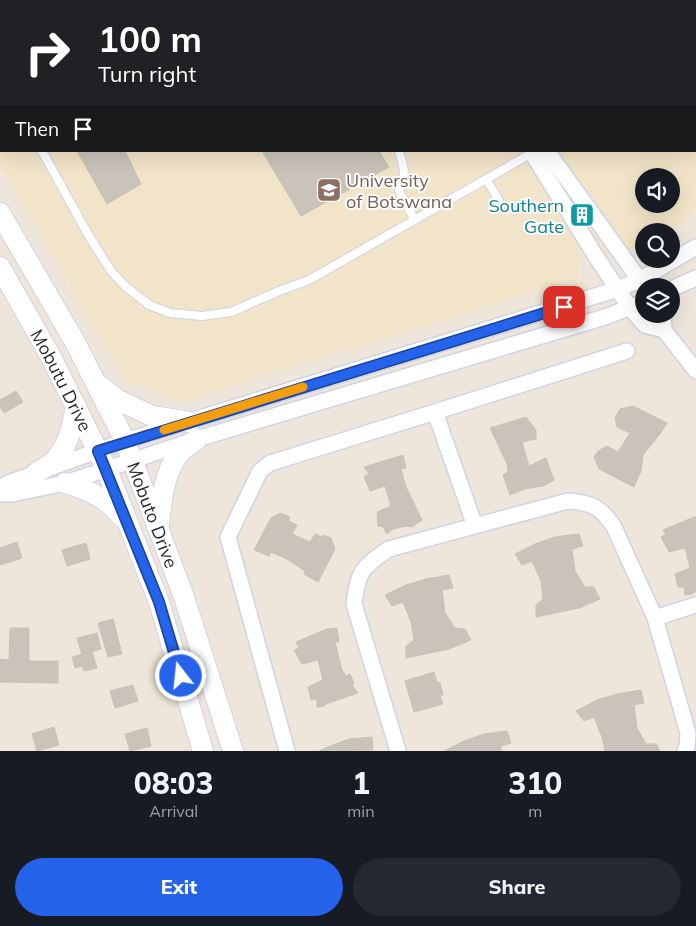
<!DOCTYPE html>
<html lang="en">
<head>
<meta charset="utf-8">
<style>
	:root { --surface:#171b24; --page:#242831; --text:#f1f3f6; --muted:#9ea1a6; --accent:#2563eb }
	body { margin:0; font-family:Mulish,sans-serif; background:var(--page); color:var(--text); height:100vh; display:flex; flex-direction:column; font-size:19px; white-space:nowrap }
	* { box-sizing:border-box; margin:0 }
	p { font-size:16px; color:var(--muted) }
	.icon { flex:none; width:28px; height:28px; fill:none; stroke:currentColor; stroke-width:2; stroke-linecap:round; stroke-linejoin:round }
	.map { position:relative; height:751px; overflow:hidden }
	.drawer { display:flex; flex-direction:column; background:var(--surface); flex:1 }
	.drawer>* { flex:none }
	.top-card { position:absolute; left:0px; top:0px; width:696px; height:152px; box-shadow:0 5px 20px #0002; background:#202124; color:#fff; overflow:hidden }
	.tools { position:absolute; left:635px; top:168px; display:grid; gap:10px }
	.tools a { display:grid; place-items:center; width:45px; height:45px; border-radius:50%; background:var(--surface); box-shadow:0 5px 20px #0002; font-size:25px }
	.pin { position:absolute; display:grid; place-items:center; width:42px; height:42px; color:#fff; margin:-21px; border-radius:10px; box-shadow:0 2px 8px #0006 }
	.me { position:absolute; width:55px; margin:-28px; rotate:344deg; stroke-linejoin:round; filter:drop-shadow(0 0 4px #0008) }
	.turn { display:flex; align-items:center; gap:18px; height:105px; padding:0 15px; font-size:22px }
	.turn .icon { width:65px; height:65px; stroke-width:2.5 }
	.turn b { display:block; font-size:35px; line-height:42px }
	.then { display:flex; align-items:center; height:48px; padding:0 15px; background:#0003; gap:10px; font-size:19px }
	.eta { display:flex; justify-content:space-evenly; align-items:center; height:85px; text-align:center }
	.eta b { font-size:30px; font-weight:800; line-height:35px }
	.cta { display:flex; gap:10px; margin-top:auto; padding:10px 15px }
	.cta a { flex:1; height:58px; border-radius:30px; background:var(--accent); color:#fff; font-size:20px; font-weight:800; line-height:58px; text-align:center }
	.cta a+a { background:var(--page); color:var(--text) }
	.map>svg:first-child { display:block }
</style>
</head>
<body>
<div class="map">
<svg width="696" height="751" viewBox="0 0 696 751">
	<rect width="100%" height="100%" fill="#eee6da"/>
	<path fill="#f1e4c8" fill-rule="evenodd" d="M 0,0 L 696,0 L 696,211 L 671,232 L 644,231 L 644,244 L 621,253 L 579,258 L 579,278 L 182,401 L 126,380 L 0,165 ZM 1,1 L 695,1 L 695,151 L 1,151 ZM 644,176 L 671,176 L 671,204 L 644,204 Z"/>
	<g fill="#c9c3ba" stroke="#c9c2b4">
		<path d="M 511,0 L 585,0 L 508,1 Z"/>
		<path d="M 618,0 L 694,0 L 695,2 L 618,1 Z"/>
		<path d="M 77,151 L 125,151 L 141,184 L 107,204 Z"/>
		<path d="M 262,151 L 379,151 L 389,167 L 301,216 Z"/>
		<path d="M 581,206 L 590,220 L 584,223 L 574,213 L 576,209 Z"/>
		<path d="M 16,391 L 23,402 L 4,413 L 0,407 L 0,400 Z"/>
		<path d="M 633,406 L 667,423 L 660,434 L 643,455 L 641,471 L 634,487 L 599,469 L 594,457 L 598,451 L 607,446 L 618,452 L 630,433 L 617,427 L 615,418 L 620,409 Z"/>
		<path d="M 526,417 L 536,430 L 536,439 L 522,442 L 529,466 L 546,458 L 554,480 L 543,486 L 525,489 L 510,495 L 503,475 L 508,472 L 507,464 L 490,428 Z"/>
		<path d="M 403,455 L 406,468 L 401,469 L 406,487 L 422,520 L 412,527 L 407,526 L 393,529 L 387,534 L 383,527 L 378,526 L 377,512 L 391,506 L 385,486 L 370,491 L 364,477 L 369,474 L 364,467 Z"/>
		<path d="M 280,513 L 290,517 L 288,521 L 297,525 L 292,534 L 310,542 L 315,534 L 322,537 L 324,535 L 331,538 L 335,549 L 318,582 L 304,574 L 305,571 L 287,559 L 271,552 L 269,556 L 254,550 L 271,518 Z"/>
		<path d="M 694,517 L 696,517 L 696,591 L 692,594 L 685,595 L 684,587 L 678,587 L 675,574 L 690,568 L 685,548 L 669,552 L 661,537 L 666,535 L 663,530 Z"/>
		<path d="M 579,534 L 583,546 L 572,549 L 575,571 L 585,587 L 594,587 L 600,599 L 579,608 L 536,617 L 536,605 L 543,599 L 541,581 L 532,561 L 522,565 L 515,554 L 535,544 L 555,537 Z"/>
		<path d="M 17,542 L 22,558 L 0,565 L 0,548 Z"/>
		<path d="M 86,543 L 90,559 L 67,566 L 62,550 Z"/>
		<path d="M 449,575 L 453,588 L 442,590 L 445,613 L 455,628 L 465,629 L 471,640 L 449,649 L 406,658 L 406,646 L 414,640 L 411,622 L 403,602 L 392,606 L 385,595 L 406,585 L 426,579 Z"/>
		<path d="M 113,619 L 122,654 L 108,657 L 98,623 Z"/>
		<path d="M 10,628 L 29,628 L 29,661 L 58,661 L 58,683 L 0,682 L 0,659 L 9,660 Z"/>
		<path d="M 337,628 L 339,642 L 335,642 L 342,670 L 346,676 L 350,674 L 354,683 L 352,685 L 358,693 L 326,704 L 324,706 L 317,707 L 317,699 L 311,700 L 308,687 L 323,680 L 318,660 L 302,664 L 294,650 L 299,648 L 296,642 L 327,629 Z"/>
		<path d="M 97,633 L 101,649 L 82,655 L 77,638 Z"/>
		<path d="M 92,652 L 97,668 L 84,671 L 82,666 L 75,668 L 72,657 Z"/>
		<path d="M 434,672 L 437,683 L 440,682 L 443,695 L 440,695 L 443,704 L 414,712 L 405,681 Z"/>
		<path d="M 133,685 L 138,701 L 115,708 L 110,691 Z"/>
		<path d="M 641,690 L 644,703 L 634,705 L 637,728 L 646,744 L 656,744 L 660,751 L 605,751 L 602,737 L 594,717 L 584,721 L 576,711 L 597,700 L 617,694 Z"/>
		<path d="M 54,727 L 59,745 L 37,751 L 32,734 Z"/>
		<path d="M 147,728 L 151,746 L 130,751 L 125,734 Z"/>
		<path d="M 507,731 L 511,743 L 501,746 L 501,751 L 444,751 L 464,741 L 484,734 Z"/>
		<path d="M 372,737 L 373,750 L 319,751 L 330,746 L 349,739 Z"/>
	</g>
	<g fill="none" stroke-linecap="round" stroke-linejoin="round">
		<defs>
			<g id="lane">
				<path d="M 436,0 L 436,1"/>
				<path d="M 72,1 L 74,0"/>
				<path d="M 409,1 L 411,0"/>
				<path d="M 0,43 L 1,42"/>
				<path d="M 0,76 L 1,78"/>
				<path d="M 42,151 L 89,236 L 111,271 L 125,286 L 149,305 L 170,313 L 202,316 L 231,312 L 279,291 L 309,280 L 532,153 L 531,152"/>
				<path d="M 399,151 C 404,169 407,173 399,191 L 415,220"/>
				<path d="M 486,179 L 499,200 L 499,207"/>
			</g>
			<g id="street">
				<path d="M 695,58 L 696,57"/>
				<path d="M 535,151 L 532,153 L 595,255 L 630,308 L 645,325 L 664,330"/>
				<path d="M 547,151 L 644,286"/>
				<path d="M 671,289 L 696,278"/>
				<path d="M 663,314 L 664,330 L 696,371"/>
				<path d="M 435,412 L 475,526"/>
				<path d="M 0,488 L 8,483 L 125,441 L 618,289 L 639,280 L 696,247"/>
				<path d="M 0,494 L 12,494 L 65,483 L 197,439 L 605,317 L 644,302"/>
				<path d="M 655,618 L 696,605"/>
				<path d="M 287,751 L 228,537 L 260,471 L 270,463 L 277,461 L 435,412 L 627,351"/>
				<path d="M 398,751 L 354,604 C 358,571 362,567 389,549 L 568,501 C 591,502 602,508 614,527 L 655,618 L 688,733 L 687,747 L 685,751"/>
			</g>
			<g id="secondary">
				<path id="s1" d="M 0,213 L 75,342 L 125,441 L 183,594 L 233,751"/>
				<path id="s2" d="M 0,267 L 52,359 L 107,470 L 159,602 L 203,751"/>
				<path d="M 100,386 L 118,400 L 152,416 L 190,422"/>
				<path d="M 36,473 C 42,469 48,466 53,462 C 68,448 73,425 76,406"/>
				<path d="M 65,483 C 88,490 107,498 122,517"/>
				<path d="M 159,524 C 162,500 163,474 179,454 C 184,448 191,444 197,439"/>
			</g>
		</defs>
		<use href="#lane" stroke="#cfd3e5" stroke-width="10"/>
		<use href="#street" stroke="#cfd3e5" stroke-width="18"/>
		<use href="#secondary" stroke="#cfd3e5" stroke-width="22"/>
		<use href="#lane" stroke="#fff" stroke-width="8"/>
		<use href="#street" stroke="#fff" stroke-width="15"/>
		<use href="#secondary" stroke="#fff" stroke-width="20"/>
	</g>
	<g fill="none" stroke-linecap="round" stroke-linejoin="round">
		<defs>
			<path id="route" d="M 181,676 L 159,602 L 98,451 L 564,307"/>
		</defs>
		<use href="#route" stroke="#184099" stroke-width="12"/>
		<use href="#route" stroke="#2563eb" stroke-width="9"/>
		<path stroke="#f59e0b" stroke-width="9" d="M 164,430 L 303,387"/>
	</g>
	<defs>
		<symbol id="university-square" viewBox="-11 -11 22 22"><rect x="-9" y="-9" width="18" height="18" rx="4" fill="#8d6e63" stroke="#fff"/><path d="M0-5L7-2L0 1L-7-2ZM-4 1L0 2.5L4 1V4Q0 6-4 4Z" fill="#fff"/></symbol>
		<symbol id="building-square" viewBox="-11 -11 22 22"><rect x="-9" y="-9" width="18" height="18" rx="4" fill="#0f9aa8" stroke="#fff"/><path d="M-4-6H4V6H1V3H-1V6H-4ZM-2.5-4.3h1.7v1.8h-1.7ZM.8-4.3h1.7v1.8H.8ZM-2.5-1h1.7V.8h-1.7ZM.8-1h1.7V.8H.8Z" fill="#fff"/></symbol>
	</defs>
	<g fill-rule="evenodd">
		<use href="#university-square" x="315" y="176" width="28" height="28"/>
		<use href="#building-square" x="568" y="201" width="28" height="28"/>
	</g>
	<g text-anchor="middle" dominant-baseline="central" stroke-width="4" stroke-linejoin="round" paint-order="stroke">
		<g font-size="18" fill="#785e54" stroke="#fff" text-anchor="start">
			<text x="346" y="180">University<tspan x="346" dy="21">of Botswana</tspan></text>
		</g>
		<g font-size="18" fill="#0d838f" stroke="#fff" text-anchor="end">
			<text x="564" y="205">Southern<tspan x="564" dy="21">Gate</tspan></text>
		</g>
		<g font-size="18" fill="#2a2a2a" stroke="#fff">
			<text stroke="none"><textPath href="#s2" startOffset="129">Mobutu Drive</textPath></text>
			<text stroke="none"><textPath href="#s1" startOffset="339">Mobuto Drive</textPath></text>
		</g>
	</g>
</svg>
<div class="tools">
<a><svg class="icon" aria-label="sound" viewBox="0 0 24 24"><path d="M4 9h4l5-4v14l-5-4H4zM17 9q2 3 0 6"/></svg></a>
<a><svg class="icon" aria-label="search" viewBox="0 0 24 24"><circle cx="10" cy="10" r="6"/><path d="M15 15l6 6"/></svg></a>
<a><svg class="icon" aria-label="layers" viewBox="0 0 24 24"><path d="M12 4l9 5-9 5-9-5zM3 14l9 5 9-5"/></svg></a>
</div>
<div class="pin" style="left:564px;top:307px;background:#d93025"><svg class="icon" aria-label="arrive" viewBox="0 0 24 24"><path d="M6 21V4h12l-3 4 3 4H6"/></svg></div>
<svg class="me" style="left:181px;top:676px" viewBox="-20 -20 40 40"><circle r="17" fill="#2563eb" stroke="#fff" stroke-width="3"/><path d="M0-11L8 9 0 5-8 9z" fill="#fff"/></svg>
<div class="top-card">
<div class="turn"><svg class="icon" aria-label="right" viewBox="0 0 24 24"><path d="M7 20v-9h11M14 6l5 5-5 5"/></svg><div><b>100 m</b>Turn right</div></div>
<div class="then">Then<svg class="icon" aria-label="arrive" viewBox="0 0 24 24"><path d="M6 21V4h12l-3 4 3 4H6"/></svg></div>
</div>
</div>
<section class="drawer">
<div class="eta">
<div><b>08:03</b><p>Arrival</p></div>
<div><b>1</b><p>min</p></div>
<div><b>310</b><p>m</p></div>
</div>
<div class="cta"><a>Exit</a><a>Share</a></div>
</section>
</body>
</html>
